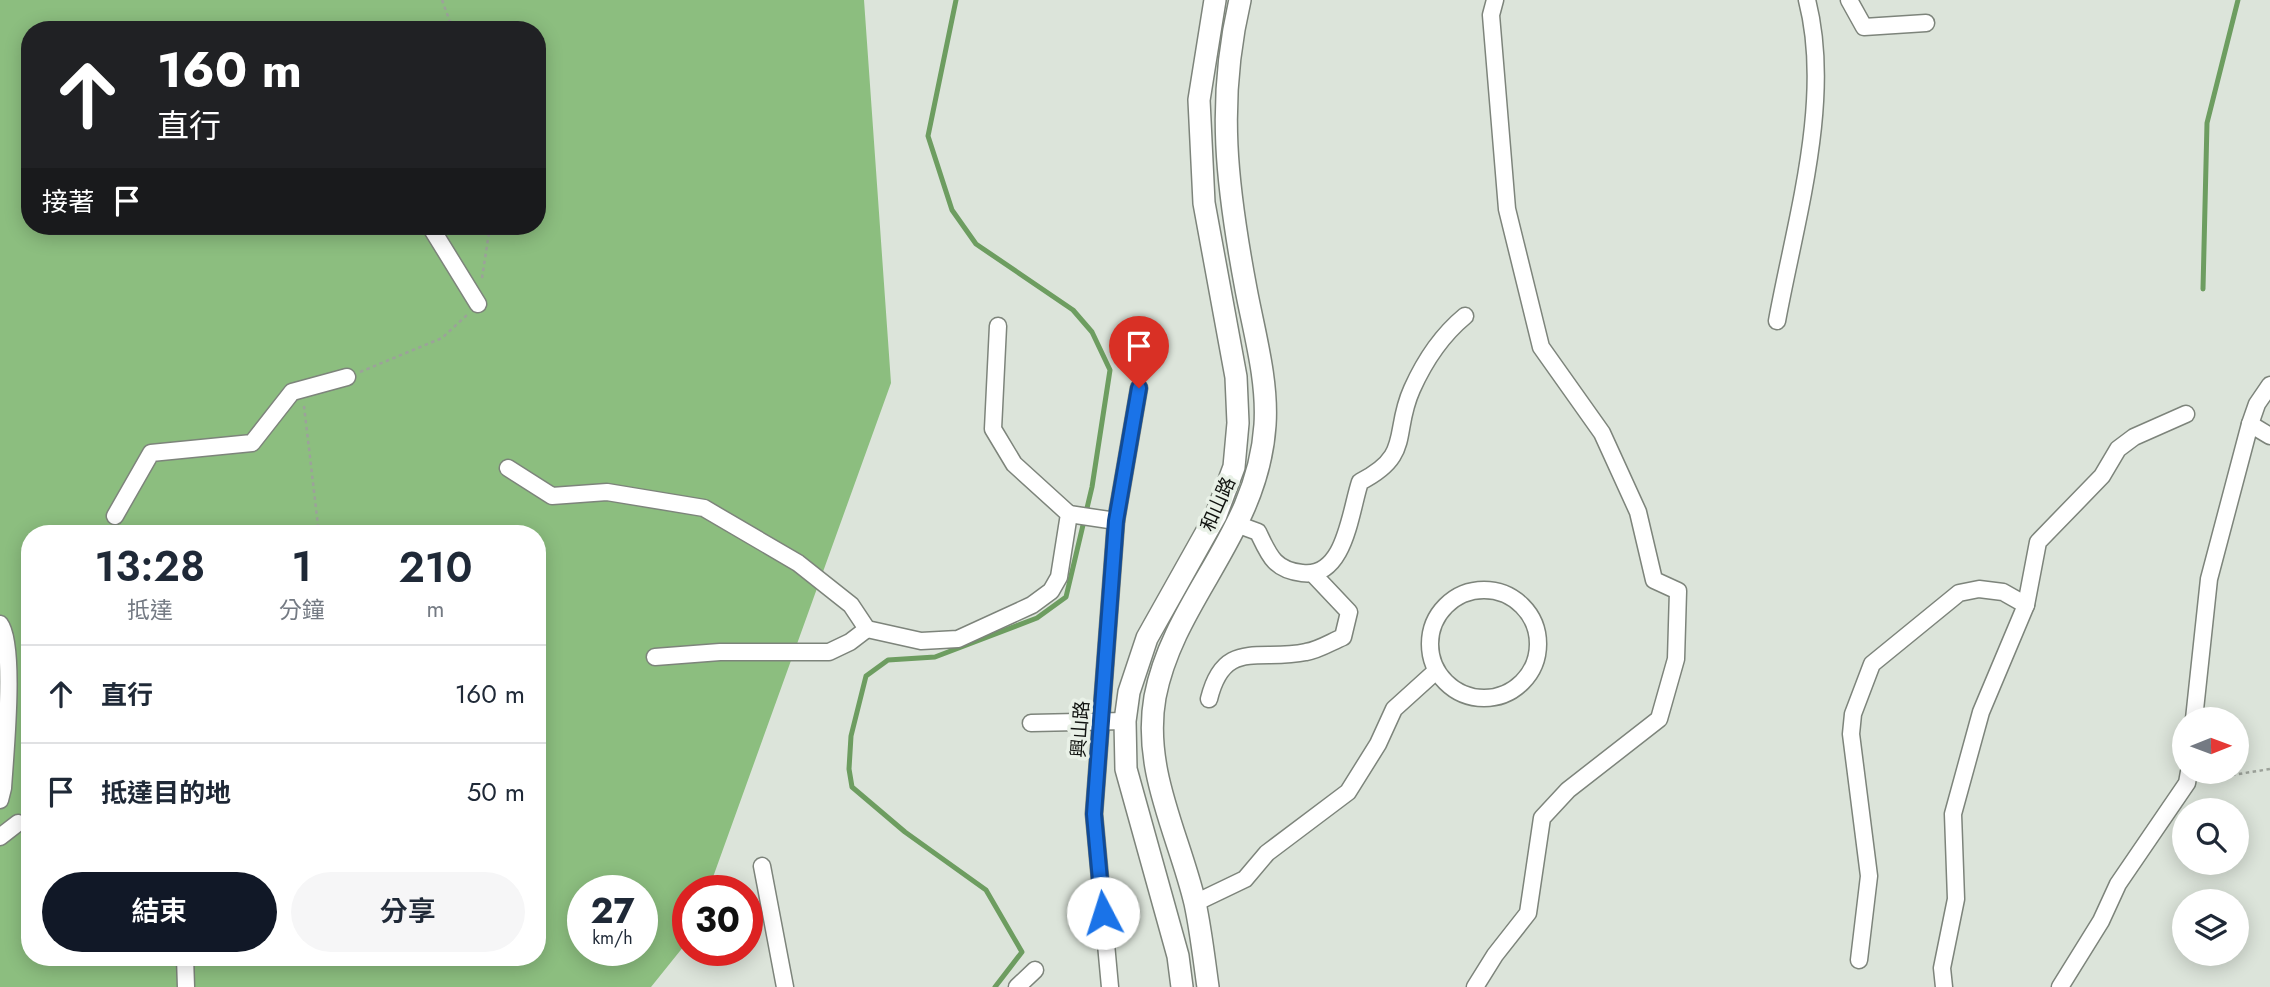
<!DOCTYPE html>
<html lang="zh-TW">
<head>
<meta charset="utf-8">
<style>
	:root { --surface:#fff; --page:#f6f6f7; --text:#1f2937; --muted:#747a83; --line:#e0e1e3; --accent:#111827 }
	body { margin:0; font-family:Jost,"Noto Sans TC",sans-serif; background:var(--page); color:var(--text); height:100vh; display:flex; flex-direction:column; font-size:26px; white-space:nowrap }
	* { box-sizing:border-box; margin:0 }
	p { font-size:23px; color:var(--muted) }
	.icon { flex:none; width:38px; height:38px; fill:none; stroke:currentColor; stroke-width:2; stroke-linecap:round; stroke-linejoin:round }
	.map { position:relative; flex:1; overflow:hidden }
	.panel { position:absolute; left:21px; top:525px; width:525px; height:441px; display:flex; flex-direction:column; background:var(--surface); border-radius:28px; box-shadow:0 4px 18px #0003 }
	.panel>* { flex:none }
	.hud { position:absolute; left:21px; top:21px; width:525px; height:214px; border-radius:28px; box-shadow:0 4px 18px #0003; background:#202124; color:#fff; overflow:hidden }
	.needle { width:46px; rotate:89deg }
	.tools { position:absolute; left:2172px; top:707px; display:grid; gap:14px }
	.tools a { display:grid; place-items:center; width:77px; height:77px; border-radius:50%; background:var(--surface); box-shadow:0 4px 18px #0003; font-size:35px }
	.speed { position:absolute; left:567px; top:875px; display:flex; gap:14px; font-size:35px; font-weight:700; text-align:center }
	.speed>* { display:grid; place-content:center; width:91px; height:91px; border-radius:50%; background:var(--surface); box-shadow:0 4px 18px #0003; line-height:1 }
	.speed small { font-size:18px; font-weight:400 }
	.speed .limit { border:10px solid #d22; background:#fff; color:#111 }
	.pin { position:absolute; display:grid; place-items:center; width:60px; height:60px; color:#fff; margin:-72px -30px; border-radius:50% 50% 50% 0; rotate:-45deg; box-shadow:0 0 7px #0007 }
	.pin .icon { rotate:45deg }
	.me { position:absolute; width:77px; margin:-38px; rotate:355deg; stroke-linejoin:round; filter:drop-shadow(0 0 5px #0008) }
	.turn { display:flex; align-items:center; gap:24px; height:147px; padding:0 21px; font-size:32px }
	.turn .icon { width:91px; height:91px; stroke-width:2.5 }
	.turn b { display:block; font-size:49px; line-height:60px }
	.then { display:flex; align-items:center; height:66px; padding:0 21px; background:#0003; gap:14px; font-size:26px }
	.eta { display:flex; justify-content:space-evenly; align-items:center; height:119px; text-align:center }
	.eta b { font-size:42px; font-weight:600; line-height:49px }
	.cta { display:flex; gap:14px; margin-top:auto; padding:14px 21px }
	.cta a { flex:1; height:80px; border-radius:42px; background:var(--accent); color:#fff; font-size:28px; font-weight:600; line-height:80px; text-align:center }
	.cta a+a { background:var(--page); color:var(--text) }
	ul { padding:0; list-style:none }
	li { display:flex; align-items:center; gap:21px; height:98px; padding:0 21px; border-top:2px solid var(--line) }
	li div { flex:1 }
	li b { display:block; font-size:26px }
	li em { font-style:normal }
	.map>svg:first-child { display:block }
</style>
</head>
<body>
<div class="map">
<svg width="2270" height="987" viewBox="0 0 2270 987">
	<rect width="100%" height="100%" fill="#dce4da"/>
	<path fill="#8cbe7f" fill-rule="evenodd" d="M 0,0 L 864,0 L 891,383 L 708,891 L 688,891 L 688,941 L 651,987 L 0,987 ZM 30,30 L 537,30 L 537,226 L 30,226 ZM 30,534 L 537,534 L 537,957 L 30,957 ZM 583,891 L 642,891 L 642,950 L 583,950 Z"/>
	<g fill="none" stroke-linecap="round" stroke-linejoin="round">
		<g stroke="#6d9d60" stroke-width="5">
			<path d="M 956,0 L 928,136 L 952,210 L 976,244 L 1073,310 L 1092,332 L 1110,370 L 1092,487 L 1066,597 L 1037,618 L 935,657 L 888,660 L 866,676 L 851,736 L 849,769 L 852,787 L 905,832 L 986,890 L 1022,952 L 995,987"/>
			<path d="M 2203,289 L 2207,123 L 2238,0"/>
		</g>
		<defs>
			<g id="minor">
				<path d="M 1849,0 L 1864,27 L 1926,23"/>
				<path d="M 430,226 L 478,304"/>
				<path d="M 1777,321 C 1795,222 1833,100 1807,0"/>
				<path d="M 2250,424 L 2270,436"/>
				<path d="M 508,468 L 552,496 L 607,492 L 704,508 L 798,563 L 851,605 L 867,629 L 921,641 L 958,639 L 1032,605 L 1051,591 L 1059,577 L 1069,514 L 1014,464 L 993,429 L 998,326"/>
				<path d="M 1069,514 L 1116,521 L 1094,814 L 1110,987"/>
				<path d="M 115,516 L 151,453 L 252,443 L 292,392 L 347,377"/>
				<path d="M 1116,521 L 1139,388"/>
				<path d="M 1239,525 L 1258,532 C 1269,555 1274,570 1302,573 C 1345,579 1350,512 1360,482 C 1413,455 1392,433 1412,389 C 1425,360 1442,335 1465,316"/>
				<circle cx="1484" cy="644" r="54"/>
				<path d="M 0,624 C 16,645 5,756 3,788 L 0,800"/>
				<path d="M 655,657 L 720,652 L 829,652 L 850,642 L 867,629"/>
				<path d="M 1209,699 C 1224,638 1259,662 1306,652 C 1319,650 1331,642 1343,637 L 1349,612 L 1314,575"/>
				<path d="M 2194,719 L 2209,579 L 2250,424 L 2257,404 L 2270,385"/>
				<path d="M 1031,723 L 1125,721"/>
				<path d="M 0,837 L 18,823"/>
				<path d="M 762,866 L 785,987"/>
				<path d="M 1195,903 L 1245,879 L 1267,853 L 1348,792 L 1378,744 L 1394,709 L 1436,671"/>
				<path d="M 185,957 L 186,987"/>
				<path d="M 1859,960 L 1869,876 L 1851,734 L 1853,714 L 1872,664 L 1959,593 L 1979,589 L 2003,592 L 2026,605"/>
				<path d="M 1017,987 L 1035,970"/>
				<path d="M 1475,987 L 1495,955 L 1528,913 L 1542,818 L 1568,790 L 1659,719 L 1676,659 L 1678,591 L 1654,580 L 1638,512 L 1602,433 L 1541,347 L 1507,209 L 1491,15 L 1495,0"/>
				<path d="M 1944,987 L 1942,968 L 1956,899 L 1953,814 L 1981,712 L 2026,605 L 2038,542 L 2102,476 L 2118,449 L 2134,437 L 2186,414"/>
				<path d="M 2060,987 L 2101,921 L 2118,884 L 2187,783 L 2189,772"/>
			</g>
			<g id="major">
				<path d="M 1182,987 L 1178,956 L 1126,769 L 1125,721 L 1129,692 L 1147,638 L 1216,515 L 1234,467 L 1238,423 L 1236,377 L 1204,203 L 1199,100 L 1215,0"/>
				<path d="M 1208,987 C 1204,959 1201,931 1195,903 C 1179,835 1142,770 1155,697 C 1174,598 1258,534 1265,425 C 1268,380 1254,332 1246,289 C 1227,188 1216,102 1240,0"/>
			</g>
		</defs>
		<use href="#minor" stroke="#7d847b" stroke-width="19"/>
		<use href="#major" stroke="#7d847b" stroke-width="24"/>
		<g stroke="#9ca29a" stroke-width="2.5" stroke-dasharray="3.5 3.5" stroke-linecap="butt">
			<path d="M 442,0 L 453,30"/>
			<path d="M 482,278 L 490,226"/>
			<path d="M 360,372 L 442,338 L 467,315"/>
			<path d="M 304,406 L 319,534"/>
			<path d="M 2204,775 L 2226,776 L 2270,769"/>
		</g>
		<use href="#minor" stroke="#fff" stroke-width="16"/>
		<use href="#major" stroke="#fff" stroke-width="21"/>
	</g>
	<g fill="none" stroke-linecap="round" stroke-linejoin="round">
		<defs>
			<path id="route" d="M 1103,913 L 1094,814 L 1116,521 L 1139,388"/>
		</defs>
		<use href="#route" stroke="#114b97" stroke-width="18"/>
		<use href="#route" stroke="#1a73e8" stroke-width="12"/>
	</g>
	<g text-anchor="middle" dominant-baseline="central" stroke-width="7" stroke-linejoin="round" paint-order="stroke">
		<g font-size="19" fill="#10120f" stroke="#e9f1e7">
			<text transform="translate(1218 504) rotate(-66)">和山路</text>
			<text transform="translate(1080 729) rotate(-86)">興山路</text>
		</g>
	</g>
</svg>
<div class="tools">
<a><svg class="needle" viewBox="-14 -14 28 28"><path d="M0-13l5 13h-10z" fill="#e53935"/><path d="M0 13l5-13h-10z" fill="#747a83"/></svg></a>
<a><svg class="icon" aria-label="search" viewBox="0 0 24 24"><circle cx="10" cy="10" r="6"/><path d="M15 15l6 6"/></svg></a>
<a><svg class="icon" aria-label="layers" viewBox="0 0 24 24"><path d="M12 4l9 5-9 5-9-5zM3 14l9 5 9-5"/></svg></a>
</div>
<div class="speed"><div>27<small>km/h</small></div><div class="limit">30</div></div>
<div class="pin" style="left:1139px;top:388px;background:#d93025"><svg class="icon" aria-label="arrive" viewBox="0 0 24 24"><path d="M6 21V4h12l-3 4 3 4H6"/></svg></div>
<svg class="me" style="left:1103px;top:913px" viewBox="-20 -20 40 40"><circle r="19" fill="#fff"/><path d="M0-13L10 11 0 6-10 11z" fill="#1a73e8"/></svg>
<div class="hud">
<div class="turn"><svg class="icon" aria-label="ahead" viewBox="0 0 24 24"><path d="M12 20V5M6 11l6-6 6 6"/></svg><div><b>160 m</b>直行</div></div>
<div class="then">接著<svg class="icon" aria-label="arrive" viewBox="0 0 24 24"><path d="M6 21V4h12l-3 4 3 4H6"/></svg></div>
</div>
<section class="panel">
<div class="eta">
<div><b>13:28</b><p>抵達</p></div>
<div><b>1</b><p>分鐘</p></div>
<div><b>210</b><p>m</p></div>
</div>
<ul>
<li><svg class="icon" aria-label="ahead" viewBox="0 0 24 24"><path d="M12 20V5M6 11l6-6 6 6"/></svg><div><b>直行</b></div><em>160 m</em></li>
<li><svg class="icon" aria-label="arrive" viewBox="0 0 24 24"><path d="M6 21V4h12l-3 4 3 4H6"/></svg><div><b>抵達目的地</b></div><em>50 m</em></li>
</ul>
<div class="cta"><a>結束</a><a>分享</a></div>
</section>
</div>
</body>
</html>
